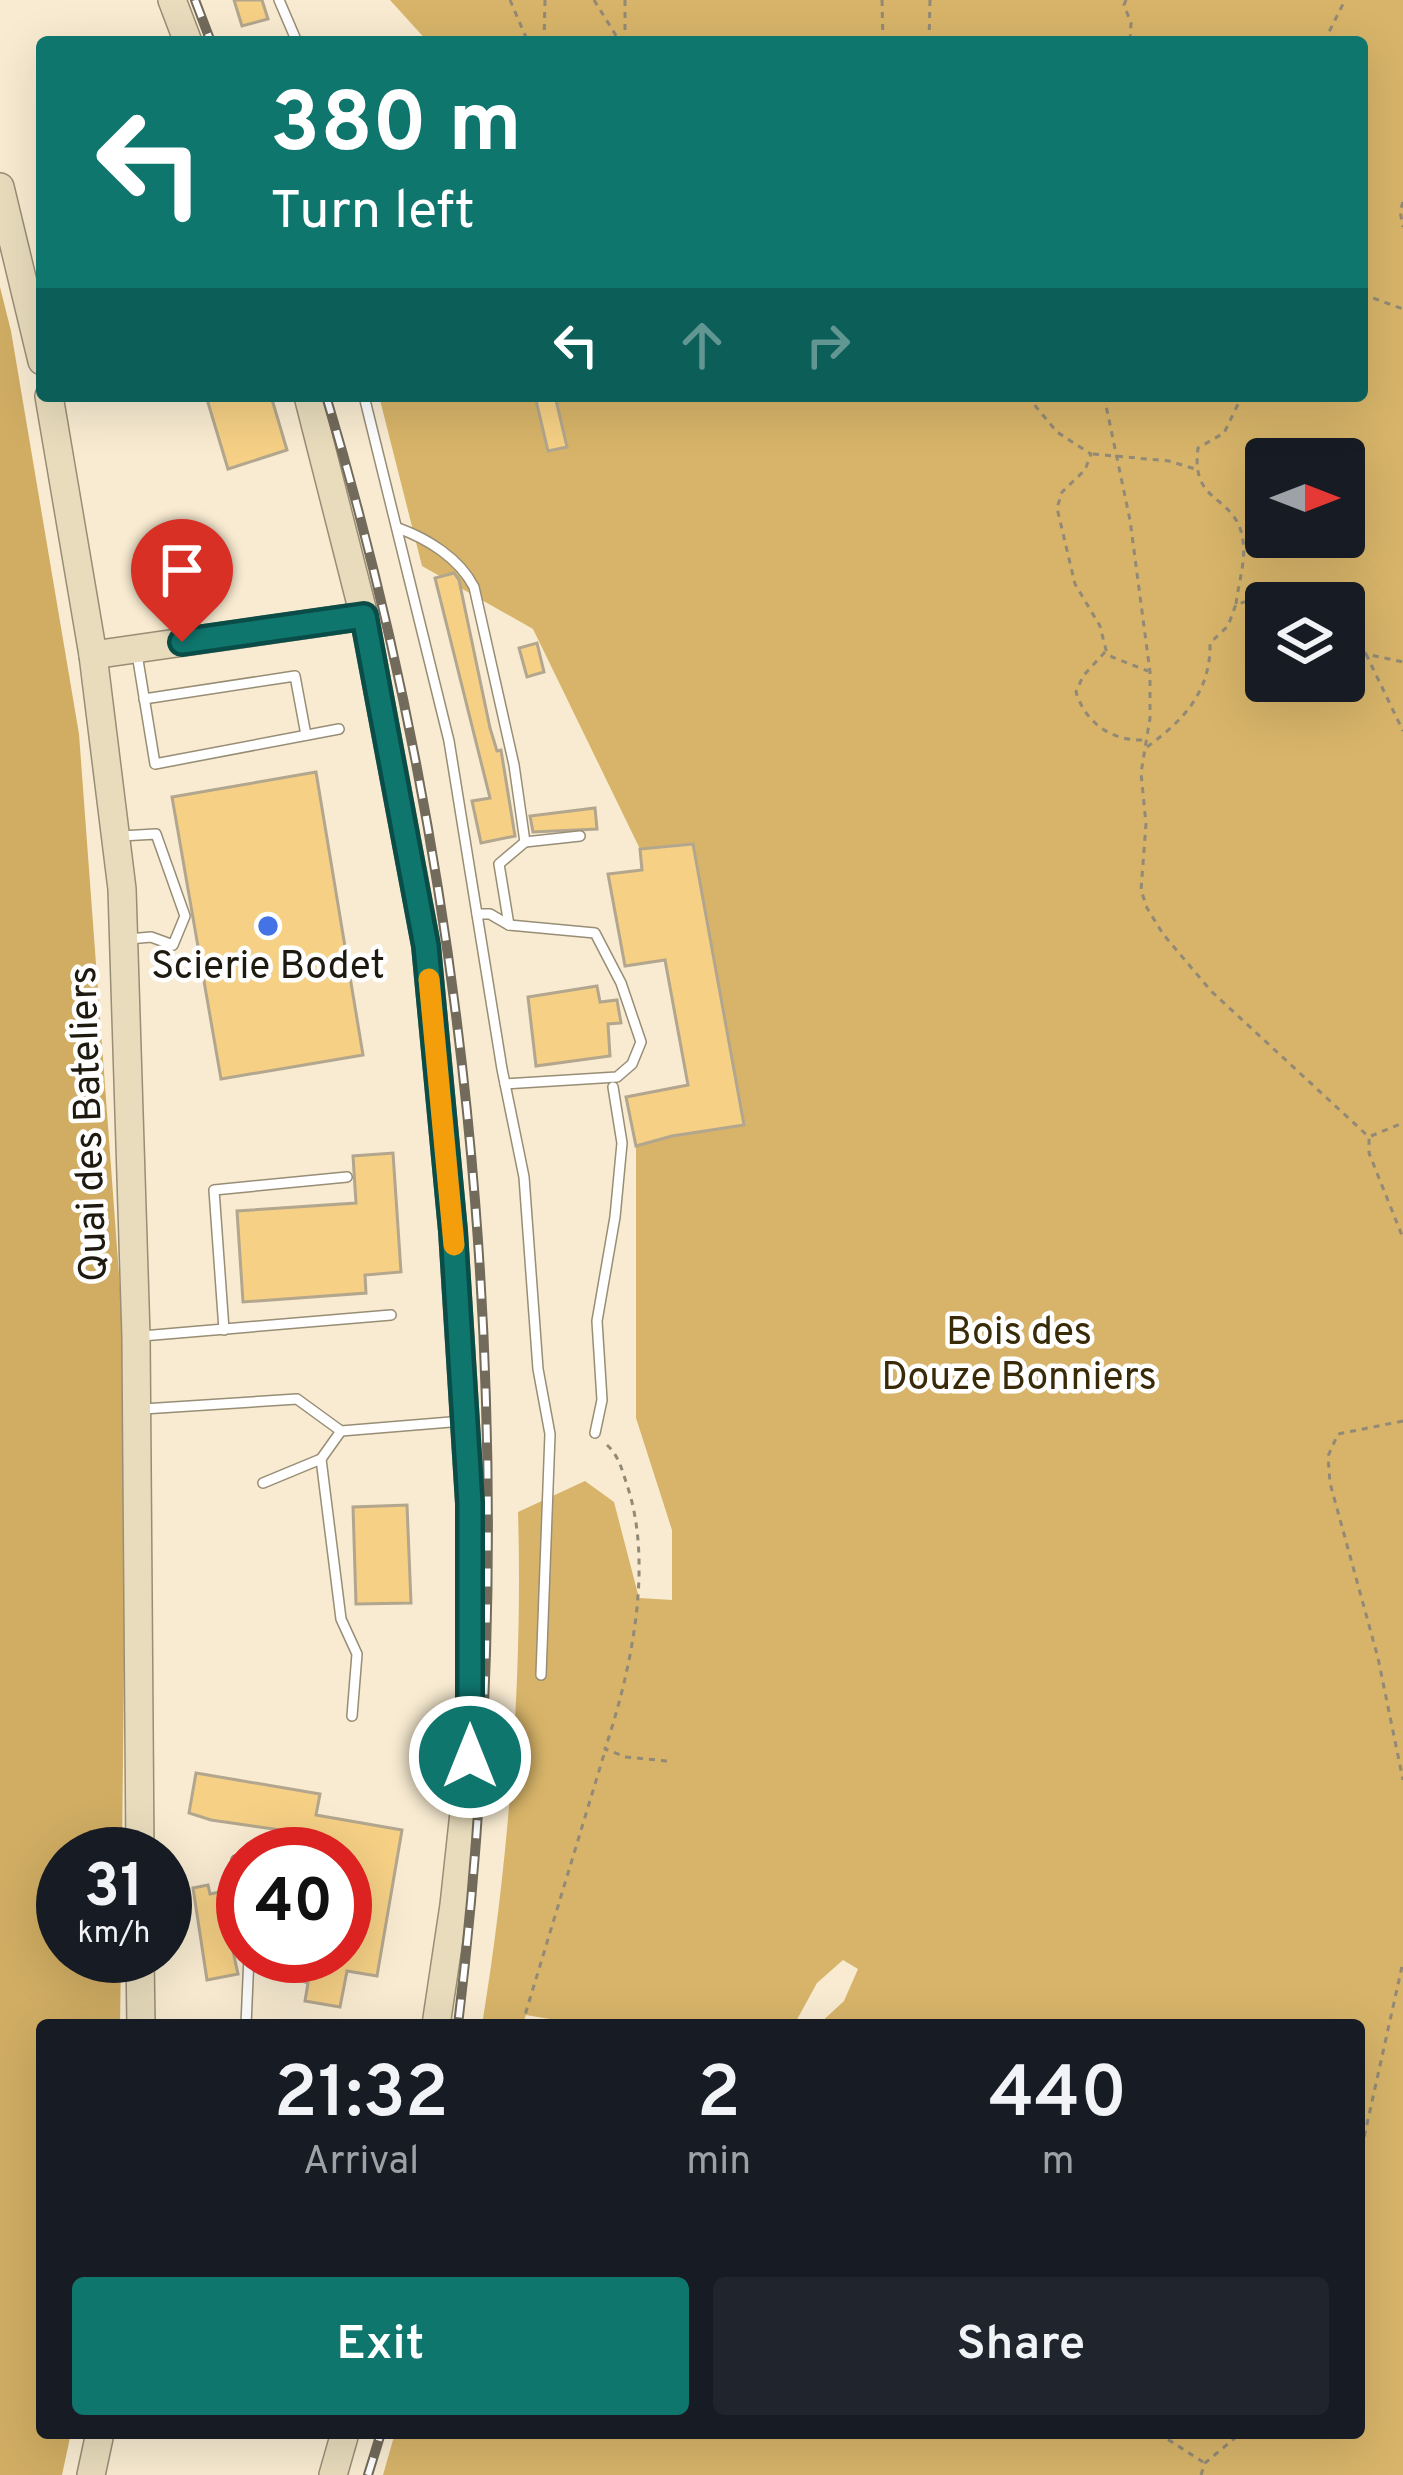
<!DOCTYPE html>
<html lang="en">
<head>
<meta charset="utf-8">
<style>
	:root { --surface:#171b24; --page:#20242c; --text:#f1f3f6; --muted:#9ea1a6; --accent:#0f766e }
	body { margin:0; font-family:Overpass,sans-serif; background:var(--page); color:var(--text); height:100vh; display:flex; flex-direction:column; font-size:45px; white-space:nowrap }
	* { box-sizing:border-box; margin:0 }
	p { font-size:39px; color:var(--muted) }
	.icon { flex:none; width:66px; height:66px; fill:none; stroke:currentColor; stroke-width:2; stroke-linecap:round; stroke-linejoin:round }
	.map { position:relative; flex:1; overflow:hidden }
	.side { position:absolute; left:36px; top:2019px; width:1329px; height:420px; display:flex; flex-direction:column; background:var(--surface); border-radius:12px; box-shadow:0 12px 48px #0002 }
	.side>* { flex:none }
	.hud { position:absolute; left:36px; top:36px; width:1332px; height:366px; border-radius:12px; box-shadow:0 12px 48px #0002; background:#0f766e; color:#fff; overflow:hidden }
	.needle { width:78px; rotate:90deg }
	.fabs { position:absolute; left:1245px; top:438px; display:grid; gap:24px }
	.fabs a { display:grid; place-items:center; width:120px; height:120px; border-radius:12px; background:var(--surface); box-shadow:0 12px 48px #0002; font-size:60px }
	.speed { position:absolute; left:36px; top:1827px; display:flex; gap:24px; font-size:60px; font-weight:700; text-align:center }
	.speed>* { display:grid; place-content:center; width:156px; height:156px; border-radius:50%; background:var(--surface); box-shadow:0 12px 48px #0002; line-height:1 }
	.speed small { font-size:30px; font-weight:400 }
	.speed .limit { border:18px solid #d22; background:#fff; color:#111 }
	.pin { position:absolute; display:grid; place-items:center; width:102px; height:102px; color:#fff; margin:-123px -51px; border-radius:50% 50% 50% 0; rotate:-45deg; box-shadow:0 0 12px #0007 }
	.pin .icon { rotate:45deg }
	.me { position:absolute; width:132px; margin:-66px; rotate:0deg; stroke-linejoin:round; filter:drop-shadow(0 0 9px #0008) }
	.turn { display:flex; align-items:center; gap:42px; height:252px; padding:0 36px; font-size:54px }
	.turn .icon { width:156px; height:156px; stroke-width:2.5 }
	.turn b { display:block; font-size:84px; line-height:102px }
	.lanes { display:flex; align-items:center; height:114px; padding:0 36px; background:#0003; justify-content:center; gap:60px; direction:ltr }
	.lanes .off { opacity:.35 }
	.eta { display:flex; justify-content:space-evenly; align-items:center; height:204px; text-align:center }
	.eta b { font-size:72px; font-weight:600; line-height:84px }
	.action { display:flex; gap:24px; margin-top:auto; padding:24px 36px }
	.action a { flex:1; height:138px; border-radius:12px; background:var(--accent); color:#fff; font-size:48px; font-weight:600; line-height:138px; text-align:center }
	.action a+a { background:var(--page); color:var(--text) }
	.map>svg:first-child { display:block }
</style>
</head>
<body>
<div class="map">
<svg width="1403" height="2475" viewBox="0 0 1403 2475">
	<rect width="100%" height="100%" fill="#f8ebd1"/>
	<path fill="#d7b469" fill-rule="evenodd" d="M 390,0 L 1403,0 L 1403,2475 L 383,2475 L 395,2433 L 1359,2433 L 1359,2025 L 818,2025 L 844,2001 L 858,1969 L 843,1960 L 817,1983 L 794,2025 L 585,2025 L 526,2015 L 522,2025 L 482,2025 C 509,1861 523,1677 518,1512 L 585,1481 L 614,1502 L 639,1598 L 672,1600 L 672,1530 L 636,1418 L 636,1146 L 730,1050 L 693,844 L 640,849 L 533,629 L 422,566 L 379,396 L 1362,396 L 1362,42 L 428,42 ZM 1266,459 L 1344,459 L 1344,537 L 1266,537 ZM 1266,603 L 1344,603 L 1344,681 L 1266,681 Z"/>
	<path fill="#d0ad63" d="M 0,287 L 11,331 L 79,734 L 127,1383 L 122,1854 L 63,1854 L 63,1956 L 121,1956 L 120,2025 L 42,2025 L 42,2433 L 71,2433 L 62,2475 L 0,2475 Z"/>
	<g fill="#f5d085" stroke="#b3a68e" stroke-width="3">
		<path d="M 234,0 L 262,0 L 268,19 L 242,26 Z"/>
		<path d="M 206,396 L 271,396 L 287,450 L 228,469 Z"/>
		<path d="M 535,396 L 555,396 L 567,447 L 548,451 Z"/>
		<path d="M 454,573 L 459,580 L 490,728 L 497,751 L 501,750 L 515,836 L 481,843 L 472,801 L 490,798 L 435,578 Z"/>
		<path d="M 537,643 L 544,672 L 527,677 L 519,648 Z"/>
		<path d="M 316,772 L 363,1055 L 221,1079 L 172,797 Z"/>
		<path d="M 595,808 L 597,829 L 533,832 L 530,816 Z"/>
		<path d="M 693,844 L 744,1125 L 672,1136 L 636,1146 L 626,1097 L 688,1085 L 665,960 L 625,966 L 608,874 L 642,870 L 640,849 Z"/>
		<path d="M 597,986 L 600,1002 L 617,1000 L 621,1023 L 608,1024 L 610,1056 L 536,1066 L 528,997 Z"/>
		<path d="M 393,1153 L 401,1272 L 365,1275 L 366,1293 L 243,1302 L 237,1211 L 356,1203 L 353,1156 Z"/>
		<path d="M 407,1505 L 411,1603 L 356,1604 L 353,1507 Z"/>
		<path d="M 196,1773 L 320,1794 L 316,1815 L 402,1830 L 377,1976 L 347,1971 L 340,2007 L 305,2001 L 308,1983 L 302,1981 L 305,1956 L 345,1956 L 345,1854 L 321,1854 L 324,1838 L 316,1835 L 211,1820 L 189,1813 Z"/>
		<path d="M 208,1885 L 210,1894 L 220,1892 L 238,1974 L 207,1980 L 193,1888 Z"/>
	</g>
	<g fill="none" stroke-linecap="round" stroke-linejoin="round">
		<defs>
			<g id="lane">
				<path d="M 279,0 L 297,42"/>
				<path d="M 364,396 L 449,741 L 502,1069 L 524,1177 L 538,1369 L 550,1434 L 541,1675"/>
				<path d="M 398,528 C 428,539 459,558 474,587 L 514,765 L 525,842 L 499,864 L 509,925"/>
				<path d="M 137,654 L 155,764 L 339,729"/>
				<path d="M 144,699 L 295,676 L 306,735"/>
				<path d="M 121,836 L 156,834 L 185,916 L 173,945 L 151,937 L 129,939"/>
				<path d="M 525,842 L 580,836"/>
				<path d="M 477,914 L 490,914 L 509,925 L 595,933 L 621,983 L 641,1042 L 632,1064 L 617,1077 L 505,1084"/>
				<path d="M 224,1330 L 214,1190 L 347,1177"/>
				<path d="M 142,1336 L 391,1315"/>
				<path d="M 143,1409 L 297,1399 L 341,1431 L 463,1421"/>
				<path d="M 341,1431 L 321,1459 L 341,1619 L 357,1654 L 352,1716"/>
				<path d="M 595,1433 L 602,1400 L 597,1321 L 615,1217 L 622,1143 L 613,1087"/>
				<path d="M 263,1483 L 321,1459"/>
				<path d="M 236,1860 L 243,1895"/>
				<path d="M 246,2025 L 249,1956"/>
			</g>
			<g id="secondary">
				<path d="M 172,0 L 188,42"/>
				<path d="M 0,187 L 42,361"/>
				<path d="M 49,396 L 93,655 L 122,889 L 136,1336 L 140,1854"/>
				<path d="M 308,396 L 364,616 L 426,945 L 453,1231 L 470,1503 L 470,1757 L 454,1905 L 436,2025"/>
				<path d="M 93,655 L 364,616"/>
				<path d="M 140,1956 L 141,2025"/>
				<path d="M 91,2475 L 100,2433"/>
				<path d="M 333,2475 L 345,2433"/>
			</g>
		</defs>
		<use href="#lane" stroke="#988d75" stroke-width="12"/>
		<use href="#secondary" stroke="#988d75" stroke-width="30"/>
		<g stroke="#928976" stroke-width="3" stroke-dasharray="6 6" stroke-linecap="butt">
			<path d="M 510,0 L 528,42"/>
			<path d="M 594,0 L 620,42"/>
			<path d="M 625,0 L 625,42"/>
			<path d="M 882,0 L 883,42"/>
			<path d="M 1126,0 L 1124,5 L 1131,23 L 1130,42"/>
			<path d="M 544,42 L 545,0"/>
			<path d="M 929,42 L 930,0"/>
			<path d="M 1324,42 L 1345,0"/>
			<path d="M 1403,202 L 1400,211 L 1403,227"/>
			<path d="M 1362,294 L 1403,309"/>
			<path d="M 1027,396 L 1057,432 L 1091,454 L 1085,470 L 1062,492 L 1057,508 L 1075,584 L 1100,626 L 1106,650 L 1112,657 L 1148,671"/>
			<path d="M 1104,396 L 1130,520 L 1150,672 L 1150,718 L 1141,773 L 1146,824 L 1141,890 L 1147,908 L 1163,934 L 1211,991 L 1369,1137 L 1369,1153 L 1403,1238"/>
			<path d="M 1093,454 L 1169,461 L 1195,469"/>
			<path d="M 1236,604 C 1239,578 1249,554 1240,528 C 1227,494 1191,501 1198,448 L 1224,433 L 1242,396"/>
			<path d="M 1344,635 L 1366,654 L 1403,662"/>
			<path d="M 1105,652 L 1083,676 L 1076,692 C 1085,722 1111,741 1143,740"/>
			<path d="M 1366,654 L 1403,731"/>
			<path d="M 1147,747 C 1184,720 1211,691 1210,643 L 1228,626 L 1236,604 L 1253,600 L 1266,606"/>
			<path d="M 1371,1136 L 1403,1123"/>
			<path d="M 1403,1421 L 1338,1434 L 1328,1456 L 1330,1483 L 1378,1658 L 1403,1780"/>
			<path d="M 607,1445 C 619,1456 622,1470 627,1485 C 654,1565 631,1671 605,1749 L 626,1757 L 667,1761"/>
			<path d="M 522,2025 L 605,1751"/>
			<path d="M 1359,2160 L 1403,1962"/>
			<path d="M 1158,2433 L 1203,2462"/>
			<path d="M 1201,2475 L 1205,2463 L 1241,2433"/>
		</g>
		<use href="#lane" stroke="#fff" stroke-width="9"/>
		<use href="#secondary" stroke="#e8dcbc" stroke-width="27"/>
		<defs>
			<g id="rail">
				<path d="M 195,0 L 211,42"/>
				<path d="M 326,396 C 483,920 523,1483 458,2025"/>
				<path d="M 368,2475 L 381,2433"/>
			</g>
		</defs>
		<use href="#rail" stroke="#726a5a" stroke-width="10"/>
		<use href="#rail" stroke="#fff" stroke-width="6" stroke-dasharray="18" stroke-linecap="butt"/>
	</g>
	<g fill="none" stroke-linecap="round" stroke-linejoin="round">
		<defs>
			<path id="route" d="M 182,642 L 364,616 L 426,946 L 453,1231 L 470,1503 L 470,1757"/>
		</defs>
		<use href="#route" stroke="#0a4d48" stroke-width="30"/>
		<use href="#route" stroke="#0f766e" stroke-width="21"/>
		<path stroke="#f59e0b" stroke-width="21" d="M 429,979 L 454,1245"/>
	</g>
	<circle fill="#4473e5" stroke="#fff" stroke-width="4.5" cx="268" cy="926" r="12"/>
	<g text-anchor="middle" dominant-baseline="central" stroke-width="9" stroke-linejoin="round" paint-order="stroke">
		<g font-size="39" fill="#1e1a10" stroke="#fff">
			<text x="268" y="968">Scierie Bodet</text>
		</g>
		<g font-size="39" fill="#1e1a10" stroke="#fff">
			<text transform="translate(91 1124) rotate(-92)">Quai des Bateliers</text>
		</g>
		<g font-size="39" fill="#392a08" stroke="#fff">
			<text x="1019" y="1334">Bois des<tspan x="1019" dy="45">Douze Bonniers</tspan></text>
		</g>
	</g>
</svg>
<div class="fabs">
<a><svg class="needle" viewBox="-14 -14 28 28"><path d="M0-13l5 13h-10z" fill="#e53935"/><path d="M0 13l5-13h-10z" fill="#9ea1a6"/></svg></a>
<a><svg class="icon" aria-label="layers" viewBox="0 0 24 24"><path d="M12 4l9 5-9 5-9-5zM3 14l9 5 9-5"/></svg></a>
</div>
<div class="speed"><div>31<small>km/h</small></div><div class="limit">40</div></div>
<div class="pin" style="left:182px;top:642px;background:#d93025"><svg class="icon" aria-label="arrive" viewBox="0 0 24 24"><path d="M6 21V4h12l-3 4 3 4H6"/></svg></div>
<svg class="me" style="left:470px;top:1757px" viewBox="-20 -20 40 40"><circle r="17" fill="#0f766e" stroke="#fff" stroke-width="3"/><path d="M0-11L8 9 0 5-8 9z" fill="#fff"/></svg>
<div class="hud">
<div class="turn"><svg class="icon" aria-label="left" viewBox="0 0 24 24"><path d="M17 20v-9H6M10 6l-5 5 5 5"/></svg><div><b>380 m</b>Turn left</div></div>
<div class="lanes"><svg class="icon" aria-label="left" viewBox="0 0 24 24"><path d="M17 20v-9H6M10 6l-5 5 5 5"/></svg><svg class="icon off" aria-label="ahead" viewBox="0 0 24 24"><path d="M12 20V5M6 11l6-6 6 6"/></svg><svg class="icon off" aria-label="right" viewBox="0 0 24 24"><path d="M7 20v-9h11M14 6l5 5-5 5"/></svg></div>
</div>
<section class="side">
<div class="eta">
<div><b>21:32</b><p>Arrival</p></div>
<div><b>2</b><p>min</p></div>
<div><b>440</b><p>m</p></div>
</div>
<div class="action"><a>Exit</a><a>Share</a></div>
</section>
</div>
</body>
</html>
